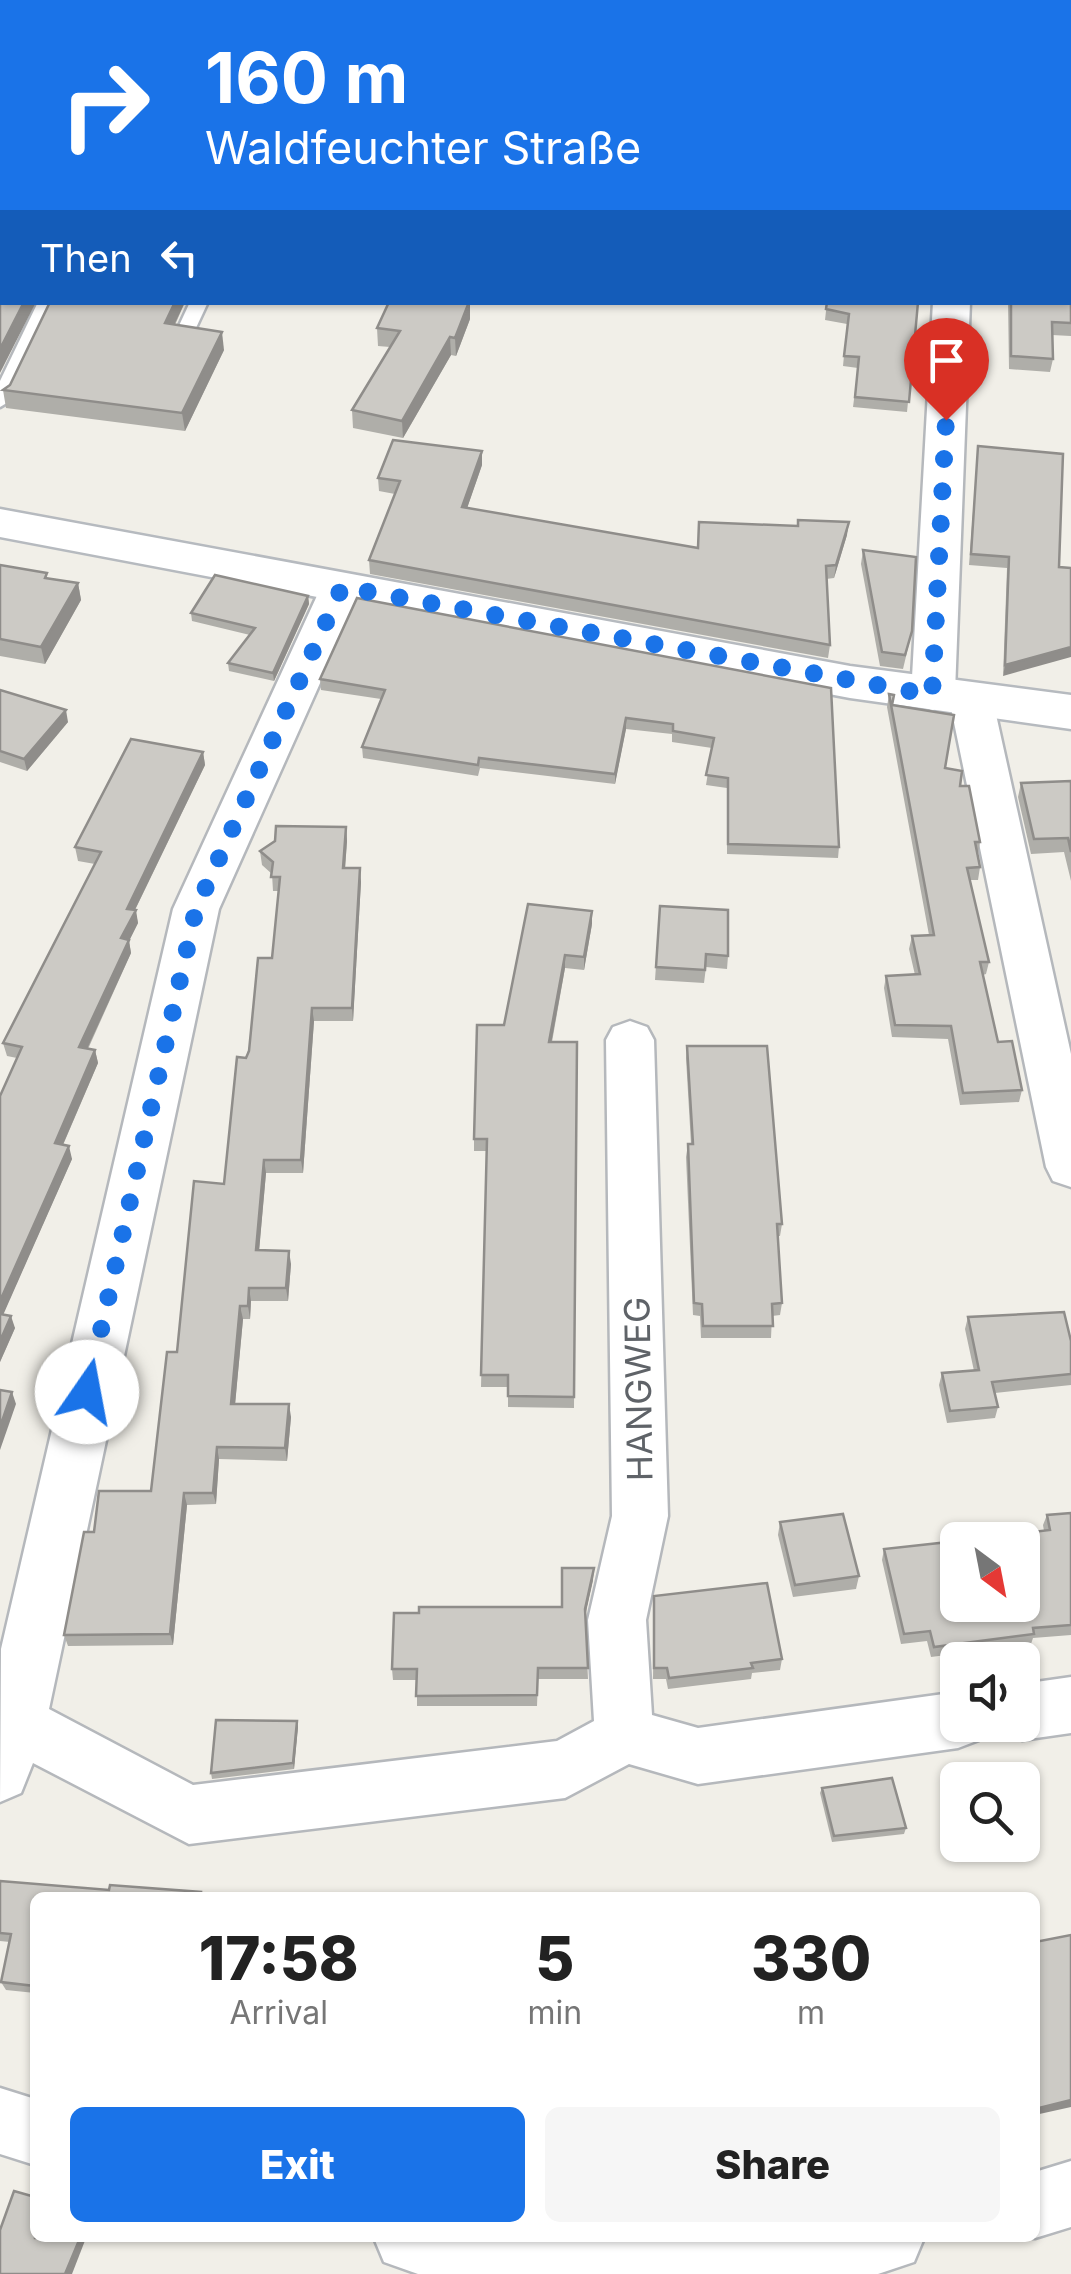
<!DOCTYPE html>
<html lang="en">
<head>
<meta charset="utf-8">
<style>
	:root { --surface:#fff; --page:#f6f6f6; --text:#222; --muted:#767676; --accent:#1a73e8 }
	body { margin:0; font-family:Inter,sans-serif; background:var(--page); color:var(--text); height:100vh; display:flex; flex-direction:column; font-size:38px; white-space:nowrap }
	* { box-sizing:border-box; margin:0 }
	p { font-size:32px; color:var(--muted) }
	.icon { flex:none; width:55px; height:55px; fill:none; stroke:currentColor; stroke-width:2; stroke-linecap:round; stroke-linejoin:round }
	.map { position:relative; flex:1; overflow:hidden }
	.panel { position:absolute; left:30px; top:1892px; width:1010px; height:350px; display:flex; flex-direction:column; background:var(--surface); border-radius:15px; box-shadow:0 2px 8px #0004 }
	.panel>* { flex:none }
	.top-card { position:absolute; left:0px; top:0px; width:1072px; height:305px; box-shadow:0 2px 8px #0004; background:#1a73e8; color:#fff; overflow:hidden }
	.needle { width:65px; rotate:148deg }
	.buttons { position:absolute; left:940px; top:1522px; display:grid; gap:20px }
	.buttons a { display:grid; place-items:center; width:100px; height:100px; border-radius:15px; background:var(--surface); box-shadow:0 2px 8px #0004; font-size:50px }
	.pin { position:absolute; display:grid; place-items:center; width:85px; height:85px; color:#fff; margin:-102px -42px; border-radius:50% 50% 50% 0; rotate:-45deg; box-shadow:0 0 10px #0007 }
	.pin .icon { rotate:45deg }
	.me { position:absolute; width:110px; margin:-55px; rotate:12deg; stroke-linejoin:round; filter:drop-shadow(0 0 8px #0008) }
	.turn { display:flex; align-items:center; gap:35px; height:210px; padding:0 40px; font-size:45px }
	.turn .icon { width:130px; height:130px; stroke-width:2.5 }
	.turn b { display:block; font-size:70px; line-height:85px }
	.then { display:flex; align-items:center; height:95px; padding:0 40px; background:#0003; gap:20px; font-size:38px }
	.eta { display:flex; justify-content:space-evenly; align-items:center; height:170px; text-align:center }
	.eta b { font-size:60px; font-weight:800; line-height:70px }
	.cta { display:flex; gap:20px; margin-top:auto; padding:20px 40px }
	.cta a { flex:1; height:115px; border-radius:15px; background:var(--accent); color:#fff; font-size:40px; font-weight:800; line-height:115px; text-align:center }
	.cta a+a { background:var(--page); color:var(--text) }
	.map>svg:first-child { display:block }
</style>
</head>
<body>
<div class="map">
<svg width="1071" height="2274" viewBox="0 0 1071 2274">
	<rect width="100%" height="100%" fill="#f1efe8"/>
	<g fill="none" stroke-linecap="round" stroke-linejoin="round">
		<defs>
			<g id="lane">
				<path d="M 747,0 L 776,0 L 777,2 L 749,2 Z"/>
				<rect x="1070" y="51" width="1" height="11"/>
				<path d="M 38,302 L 57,302 L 10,401 L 0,407 L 0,381 Z"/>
				<path d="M 190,302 L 208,302 L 195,330 L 186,336 L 177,330 Z"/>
			</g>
			<g id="street">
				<path d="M 933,302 L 970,302 L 955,692 L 971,686 L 986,690 L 993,701 L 1071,1054 L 1071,1187 L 1053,1181 L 1046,1167 L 950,703 L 933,710 L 918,706 L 911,695 Z"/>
				<path d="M 342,573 L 357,577 L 363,587 L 219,909 L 49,1709 L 193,1785 L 557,1741 L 594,1721 L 588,1620 L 612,1516 L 606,1040 L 613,1027 L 630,1021 L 647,1027 L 654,1040 L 668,1516 L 646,1620 L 652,1715 L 698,1728 L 958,1692 L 958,1725 L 985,1725 L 979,1740 L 958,1748 L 698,1784 L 629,1764 L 565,1798 L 189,1844 L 33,1763 L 21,1793 L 0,1802 L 1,1649 L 173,909 L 321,587 L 327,577 Z"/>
				<path d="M 1071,1677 L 1071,1733 L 1022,1740 L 1001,1732 L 998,1725 L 1022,1725 L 1022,1684 Z"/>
				<path d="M 0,2088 L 35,2099 L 35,2165 L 0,2154 Z"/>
				<path d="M 1071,2161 L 1071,2227 L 1035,2238 L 1033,2238 L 1035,2172 Z"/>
				<path d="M 374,2238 L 924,2238 L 914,2262 L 878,2274 L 418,2274 L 384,2262 Z"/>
			</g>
			<path id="secondary" d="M 0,509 L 850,666 L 1071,695 L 1071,729 L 850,698 L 0,537 Z"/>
		</defs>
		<use href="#lane" stroke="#b5b8bc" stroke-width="5"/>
		<use href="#street" stroke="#b5b8bc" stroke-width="5"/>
		<use href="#secondary" stroke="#b6babf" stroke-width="5"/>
		<use href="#lane" fill="#fff" fill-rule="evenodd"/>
		<use href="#street" fill="#fff" fill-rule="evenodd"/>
		<use href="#secondary" fill="#fff" fill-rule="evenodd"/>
	</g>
	<g fill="#afaea9">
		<path d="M 1071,132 L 1071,336 L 1052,335 L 1053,359 L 1050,372 L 1009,369 L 1008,302 L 1070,302 Z"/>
		<path d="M 50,302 L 185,302 L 175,325 L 224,350 L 185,431 L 6,408 L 3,390 L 10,385 Z"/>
		<path d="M 827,302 L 918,302 L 907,412 L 853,407 L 858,368 L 843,366 L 847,324 L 825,320 Z"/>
		<path d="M 470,319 L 456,356 L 451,355 L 403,438 L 353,428 L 352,410 L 390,347 L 378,346 L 377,328 Z"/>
		<path d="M 978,446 L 1063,454 L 1003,676 L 1007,568 L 969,565 Z"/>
		<path d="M 482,451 L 482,465 L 467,508 L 698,548 L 847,535 L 834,578 L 826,579 L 830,645 L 828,658 L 370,574 L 369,560 L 395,494 L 379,491 L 378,478 Z"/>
		<path d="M 863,550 L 912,631 L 903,669 L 880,666 L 861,564 Z"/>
		<path d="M 0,565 L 48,578 L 78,583 L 81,600 L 45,664 L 0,656 Z"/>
		<path d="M 308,596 L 309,604 L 274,681 L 229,671 L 228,663 L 250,635 L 192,621 L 191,613 Z"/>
		<path d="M 320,679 L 831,688 L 839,847 L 838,858 L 727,854 L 727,788 L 706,785 L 712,748 L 672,742 L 672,734 L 626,729 L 615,784 L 480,768 L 478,776 L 363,758 L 362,747 L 381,699 L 321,690 Z"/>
		<path d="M 0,690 L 68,722 L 27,771 L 0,762 Z"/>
		<path d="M 889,694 L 893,705 L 960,786 L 980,842 L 978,855 L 980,867 L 978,880 L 970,880 L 989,962 L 986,974 L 983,975 L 998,1042 L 1022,1090 L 1019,1102 L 960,1105 L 948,1039 L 892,1037 L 884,988 L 886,976 L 915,975 L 909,949 L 912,936 L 929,935 L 887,707 Z"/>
		<path d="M 203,752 L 205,765 L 135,910 L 138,923 L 129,941 L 131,953 L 88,1049 L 95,1050 L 98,1063 L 63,1145 L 72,1159 L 3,1314 L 15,1328 L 0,1362 L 17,1058 L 7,1056 L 3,1043 L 95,864 L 78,861 L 75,847 Z"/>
		<path d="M 1071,781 L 1071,881 L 1064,852 L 1031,854 L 1018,797 L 1021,783 Z"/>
		<path d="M 346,827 L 347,841 L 345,868 L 361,882 L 353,1021 L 314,1021 L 303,1173 L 266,1173 L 259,1250 L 291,1264 L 288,1301 L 251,1301 L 250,1319 L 243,1319 L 235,1404 L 291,1417 L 287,1461 L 219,1459 L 216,1504 L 187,1505 L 173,1645 L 68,1646 L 64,1635 L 94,1532 L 151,1491 L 177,1352 L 224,1184 L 246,1058 L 272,958 L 279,891 L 273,891 L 272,874 L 262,865 L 260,851 Z"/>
		<path d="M 660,906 L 728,956 L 727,969 L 706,967 L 704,983 L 655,980 Z"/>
		<path d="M 592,924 L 584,970 L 565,968 L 552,1042 L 577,1042 L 574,1408 L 508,1407 L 508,1387 L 481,1387 L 487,1151 L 474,1151 L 474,1139 L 504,1025 Z"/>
		<path d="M 687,1046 L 782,1224 L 780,1236 L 778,1236 L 782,1303 L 780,1315 L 772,1316 L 771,1338 L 701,1338 L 700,1316 L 693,1315 L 686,1157 L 688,1144 L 691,1144 L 686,1058 Z"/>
		<path d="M 968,1317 L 1071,1341 L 1071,1385 L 995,1393 L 998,1407 L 995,1418 L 947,1423 L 939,1385 L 942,1373 L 974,1371 L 965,1329 Z"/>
		<path d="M 1071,1513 L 1071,1635 L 1033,1638 L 1031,1644 L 931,1657 L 927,1641 L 901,1644 L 882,1560 L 884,1549 L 1044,1531 L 1043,1525 L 1047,1515 Z"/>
		<path d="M 780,1522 L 859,1576 L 856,1589 L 793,1597 L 778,1535 Z"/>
		<path d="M 593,1580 L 585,1617 L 588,1679 L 538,1679 L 537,1706 L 417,1706 L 417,1680 L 393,1680 L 392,1669 L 562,1607 Z"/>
		<path d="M 654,1596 L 782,1659 L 780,1670 L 752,1673 L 751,1679 L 668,1689 L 666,1679 L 653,1679 Z"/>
		<path d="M 297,1721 L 298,1727 L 294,1769 L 212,1779 L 211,1773 Z"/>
		<path d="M 822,1788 L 906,1828 L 904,1834 L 832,1842 L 820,1793 Z"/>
		<path d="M 0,1881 L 109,1890 L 201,1892 L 203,1898 L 35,1898 L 35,1993 L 6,1990 L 1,1982 L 10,1942 L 0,1941 Z"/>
	</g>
	<g fill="#8f8d8a">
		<path d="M 24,302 L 36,302 L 0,373 L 0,349 Z"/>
		<path d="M 175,302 L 185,302 L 167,340 L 165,323 Z"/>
		<path d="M 470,302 L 470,319 L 456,356 L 455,338 Z"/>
		<path d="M 222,332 L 224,350 L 185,431 L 182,413 Z"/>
		<path d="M 450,337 L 451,355 L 403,438 L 402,421 Z"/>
		<path d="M 482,451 L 482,465 L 463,520 L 462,507 Z"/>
		<path d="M 849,522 L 847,535 L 834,578 L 836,565 Z"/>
		<path d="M 78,583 L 81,600 L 45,664 L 41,647 Z"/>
		<path d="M 308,596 L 309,604 L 274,681 L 273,673 Z"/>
		<path d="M 1071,647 L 1071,657 L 1003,676 L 1005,665 Z"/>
		<path d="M 66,710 L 68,722 L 27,771 L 24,759 Z"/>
		<path d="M 626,718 L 626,729 L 615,784 L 615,774 Z"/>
		<path d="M 203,752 L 205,765 L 129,922 L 127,909 Z"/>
		<path d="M 346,827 L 347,841 L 344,882 L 343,868 Z"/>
		<path d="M 360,868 L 361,882 L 353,1021 L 352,1008 Z"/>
		<path d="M 136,910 L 138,923 L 129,941 L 131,953 L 82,1060 L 79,1047 L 121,938 Z"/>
		<path d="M 592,911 L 592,924 L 584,970 L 584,957 Z"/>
		<path d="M 565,955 L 565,968 L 549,1055 L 549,1042 Z"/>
		<path d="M 312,1008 L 314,1021 L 303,1173 L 301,1160 Z"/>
		<path d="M 95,1050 L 98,1063 L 58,1156 L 55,1143 Z"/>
		<path d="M 69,1146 L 72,1159 L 0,1322 L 0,1301 Z"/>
		<path d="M 264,1160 L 266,1173 L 258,1263 L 256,1250 Z"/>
		<path d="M 289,1251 L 291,1264 L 288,1301 L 286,1288 Z"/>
		<path d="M 249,1288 L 251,1301 L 250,1319 L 248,1306 Z"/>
		<path d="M 240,1306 L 243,1319 L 234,1416 L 231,1404 Z"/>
		<path d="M 11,1316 L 15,1328 L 0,1362 L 0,1341 Z"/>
		<path d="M 12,1392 L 16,1404 L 0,1450 L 0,1427 Z"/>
		<path d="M 289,1404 L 291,1417 L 287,1461 L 285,1448 Z"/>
		<path d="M 217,1447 L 219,1459 L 216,1504 L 213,1493 Z"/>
		<path d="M 184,1493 L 187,1505 L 173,1645 L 170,1634 Z"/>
		<path d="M 594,1568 L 593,1580 L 584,1620 L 585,1609 Z"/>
		<path d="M 297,1721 L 298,1727 L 294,1769 L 293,1763 Z"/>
		<path d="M 1071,2100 L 1071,2107 L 1035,2115 L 1035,2109 Z"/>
		<path d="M 80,2238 L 86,2238 L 72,2274 L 65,2274 Z"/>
	</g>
	<g fill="#cccac5" stroke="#8f8d8a" stroke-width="2.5">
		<path d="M 1070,132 L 1071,323 L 1052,322 L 1053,359 L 1011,356 L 1011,302 L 1070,302 Z"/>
		<path d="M 2,198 L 2,302 L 24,302 L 0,349 L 0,202 Z"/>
		<path d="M 50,302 L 175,302 L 165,323 L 222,332 L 182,413 L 3,390 L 10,385 Z"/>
		<path d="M 389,302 L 469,302 L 455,338 L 450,337 L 402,421 L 352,410 L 400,331 L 377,328 Z"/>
		<path d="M 827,302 L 918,302 L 909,402 L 855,397 L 859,357 L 844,356 L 849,314 L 826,309 Z"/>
		<path d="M 393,440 L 482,451 L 462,507 L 698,548 L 699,522 L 798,526 L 798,520 L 849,522 L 836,565 L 826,566 L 830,645 L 369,560 L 400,481 L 378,478 Z"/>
		<path d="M 978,446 L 1063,454 L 1059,567 L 1071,568 L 1071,647 L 1005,665 L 1009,557 L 971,554 Z"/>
		<path d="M 863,550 L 916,557 L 912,631 L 905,655 L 882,652 Z"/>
		<path d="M 0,565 L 47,573 L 45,578 L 78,583 L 41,647 L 0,639 Z"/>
		<path d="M 215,575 L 308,596 L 273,673 L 228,663 L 255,628 L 191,613 Z"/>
		<path d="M 357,598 L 831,688 L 839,847 L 728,844 L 728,778 L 706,775 L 714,738 L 673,731 L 673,724 L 626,718 L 615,774 L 479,758 L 478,765 L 362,747 L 385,690 L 320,679 Z"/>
		<path d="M 0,690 L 66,710 L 24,759 L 0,751 Z"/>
		<path d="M 889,694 L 894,695 L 892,705 L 954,715 L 945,768 L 962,771 L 960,786 L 969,786 L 980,842 L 975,842 L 980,867 L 967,868 L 989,962 L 980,962 L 998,1042 L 1012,1041 L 1022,1090 L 963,1093 L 951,1026 L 895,1025 L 886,976 L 920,974 L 912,936 L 934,935 Z"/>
		<path d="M 131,739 L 203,752 L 127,909 L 136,910 L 121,938 L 129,940 L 79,1047 L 95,1050 L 55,1143 L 69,1146 L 0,1301 L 0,1096 L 22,1047 L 3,1043 L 101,852 L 75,847 Z"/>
		<path d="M 1071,781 L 1071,852 L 1068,838 L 1034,839 L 1021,783 Z"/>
		<path d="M 276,826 L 346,827 L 343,868 L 360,868 L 352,1008 L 312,1008 L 301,1160 L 264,1160 L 256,1250 L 289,1251 L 286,1288 L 249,1288 L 248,1306 L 240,1306 L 231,1404 L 289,1404 L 285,1448 L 217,1447 L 213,1493 L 184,1493 L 170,1634 L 64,1635 L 84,1532 L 94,1532 L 99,1491 L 151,1491 L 167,1352 L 177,1352 L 194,1181 L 224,1184 L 237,1057 L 246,1058 L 249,1051 L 258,958 L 272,958 L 280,877 L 271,877 L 273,862 L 260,851 L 275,841 Z"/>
		<path d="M 528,904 L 592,911 L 584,957 L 565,955 L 549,1042 L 577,1042 L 574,1397 L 508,1396 L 508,1375 L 481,1375 L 487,1139 L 474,1139 L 477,1025 L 504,1025 Z"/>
		<path d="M 660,906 L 728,910 L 728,956 L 706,954 L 705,970 L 656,967 Z"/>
		<path d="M 687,1046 L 767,1046 L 782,1224 L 777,1224 L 782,1303 L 772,1304 L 773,1326 L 703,1326 L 702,1304 L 694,1303 L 688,1144 L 693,1144 Z"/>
		<path d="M 1064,1312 L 1071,1341 L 1071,1374 L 992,1382 L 998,1407 L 950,1411 L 942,1373 L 979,1370 L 968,1317 Z"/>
		<path d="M 0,1314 L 11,1316 L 0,1341 Z"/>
		<path d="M 0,1390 L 12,1392 L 0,1427 Z"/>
		<path d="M 1071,1513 L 1071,1625 L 1033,1628 L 1034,1634 L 934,1647 L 930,1631 L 904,1634 L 884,1549 L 958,1541 L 958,1605 L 1022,1605 L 1022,1540 L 966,1540 L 1050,1530 L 1047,1515 Z"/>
		<path d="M 843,1514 L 859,1576 L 795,1585 L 780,1522 Z"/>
		<path d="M 562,1568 L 594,1568 L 585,1609 L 588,1668 L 538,1668 L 537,1695 L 416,1696 L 417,1669 L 392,1669 L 394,1613 L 419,1613 L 419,1607 L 562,1607 Z"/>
		<path d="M 767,1583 L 782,1659 L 751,1663 L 753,1668 L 669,1678 L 667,1668 L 654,1668 L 654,1596 Z"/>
		<path d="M 216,1720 L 297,1721 L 293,1763 L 211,1773 Z"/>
		<path d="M 892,1778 L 906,1828 L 834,1836 L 822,1788 Z"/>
		<path d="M 0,1881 L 109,1890 L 110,1885 L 201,1892 L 200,1898 L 35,1898 L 35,1986 L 1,1982 L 11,1934 L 0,1933 Z"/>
		<path d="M 1071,1935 L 1071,2100 L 1035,2109 L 1035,1942 Z"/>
		<path d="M 14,2191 L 35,2197 L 35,2238 L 80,2238 L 65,2274 L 0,2274 L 0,2230 Z"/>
	</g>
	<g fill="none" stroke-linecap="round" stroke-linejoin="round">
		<path stroke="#1a73e8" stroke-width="18" stroke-dasharray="0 32.4" d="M 87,1392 L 196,909 L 342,587 L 932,695 L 946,420"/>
	</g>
	<g text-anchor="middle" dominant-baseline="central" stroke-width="9" stroke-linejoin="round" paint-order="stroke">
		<g font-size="35" fill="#5f6368" stroke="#fff">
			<text transform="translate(638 1389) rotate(-91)">HANGWEG</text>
		</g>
	</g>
</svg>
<div class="buttons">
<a><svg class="needle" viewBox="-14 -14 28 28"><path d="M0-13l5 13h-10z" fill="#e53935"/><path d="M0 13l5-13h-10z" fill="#767676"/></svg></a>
<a><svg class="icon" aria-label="sound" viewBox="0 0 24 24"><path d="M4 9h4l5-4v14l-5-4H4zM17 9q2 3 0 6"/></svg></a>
<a><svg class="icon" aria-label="search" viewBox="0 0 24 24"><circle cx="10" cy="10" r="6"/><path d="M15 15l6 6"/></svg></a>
</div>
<div class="pin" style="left:946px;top:420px;background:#d93025"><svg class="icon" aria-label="arrive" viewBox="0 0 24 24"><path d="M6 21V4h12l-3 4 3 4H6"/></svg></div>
<svg class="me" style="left:87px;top:1392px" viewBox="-20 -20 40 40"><circle r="19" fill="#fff"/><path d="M0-13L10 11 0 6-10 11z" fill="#1a73e8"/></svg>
<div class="top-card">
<div class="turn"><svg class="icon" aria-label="right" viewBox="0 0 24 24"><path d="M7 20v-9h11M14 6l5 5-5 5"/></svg><div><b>160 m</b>Waldfeuchter Straße</div></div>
<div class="then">Then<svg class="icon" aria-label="left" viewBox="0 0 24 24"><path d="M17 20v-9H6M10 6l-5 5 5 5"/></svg></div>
</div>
<section class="panel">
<div class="eta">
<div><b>17:58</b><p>Arrival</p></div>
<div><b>5</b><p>min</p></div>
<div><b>330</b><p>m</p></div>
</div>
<div class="cta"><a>Exit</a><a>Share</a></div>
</section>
</div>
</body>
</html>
